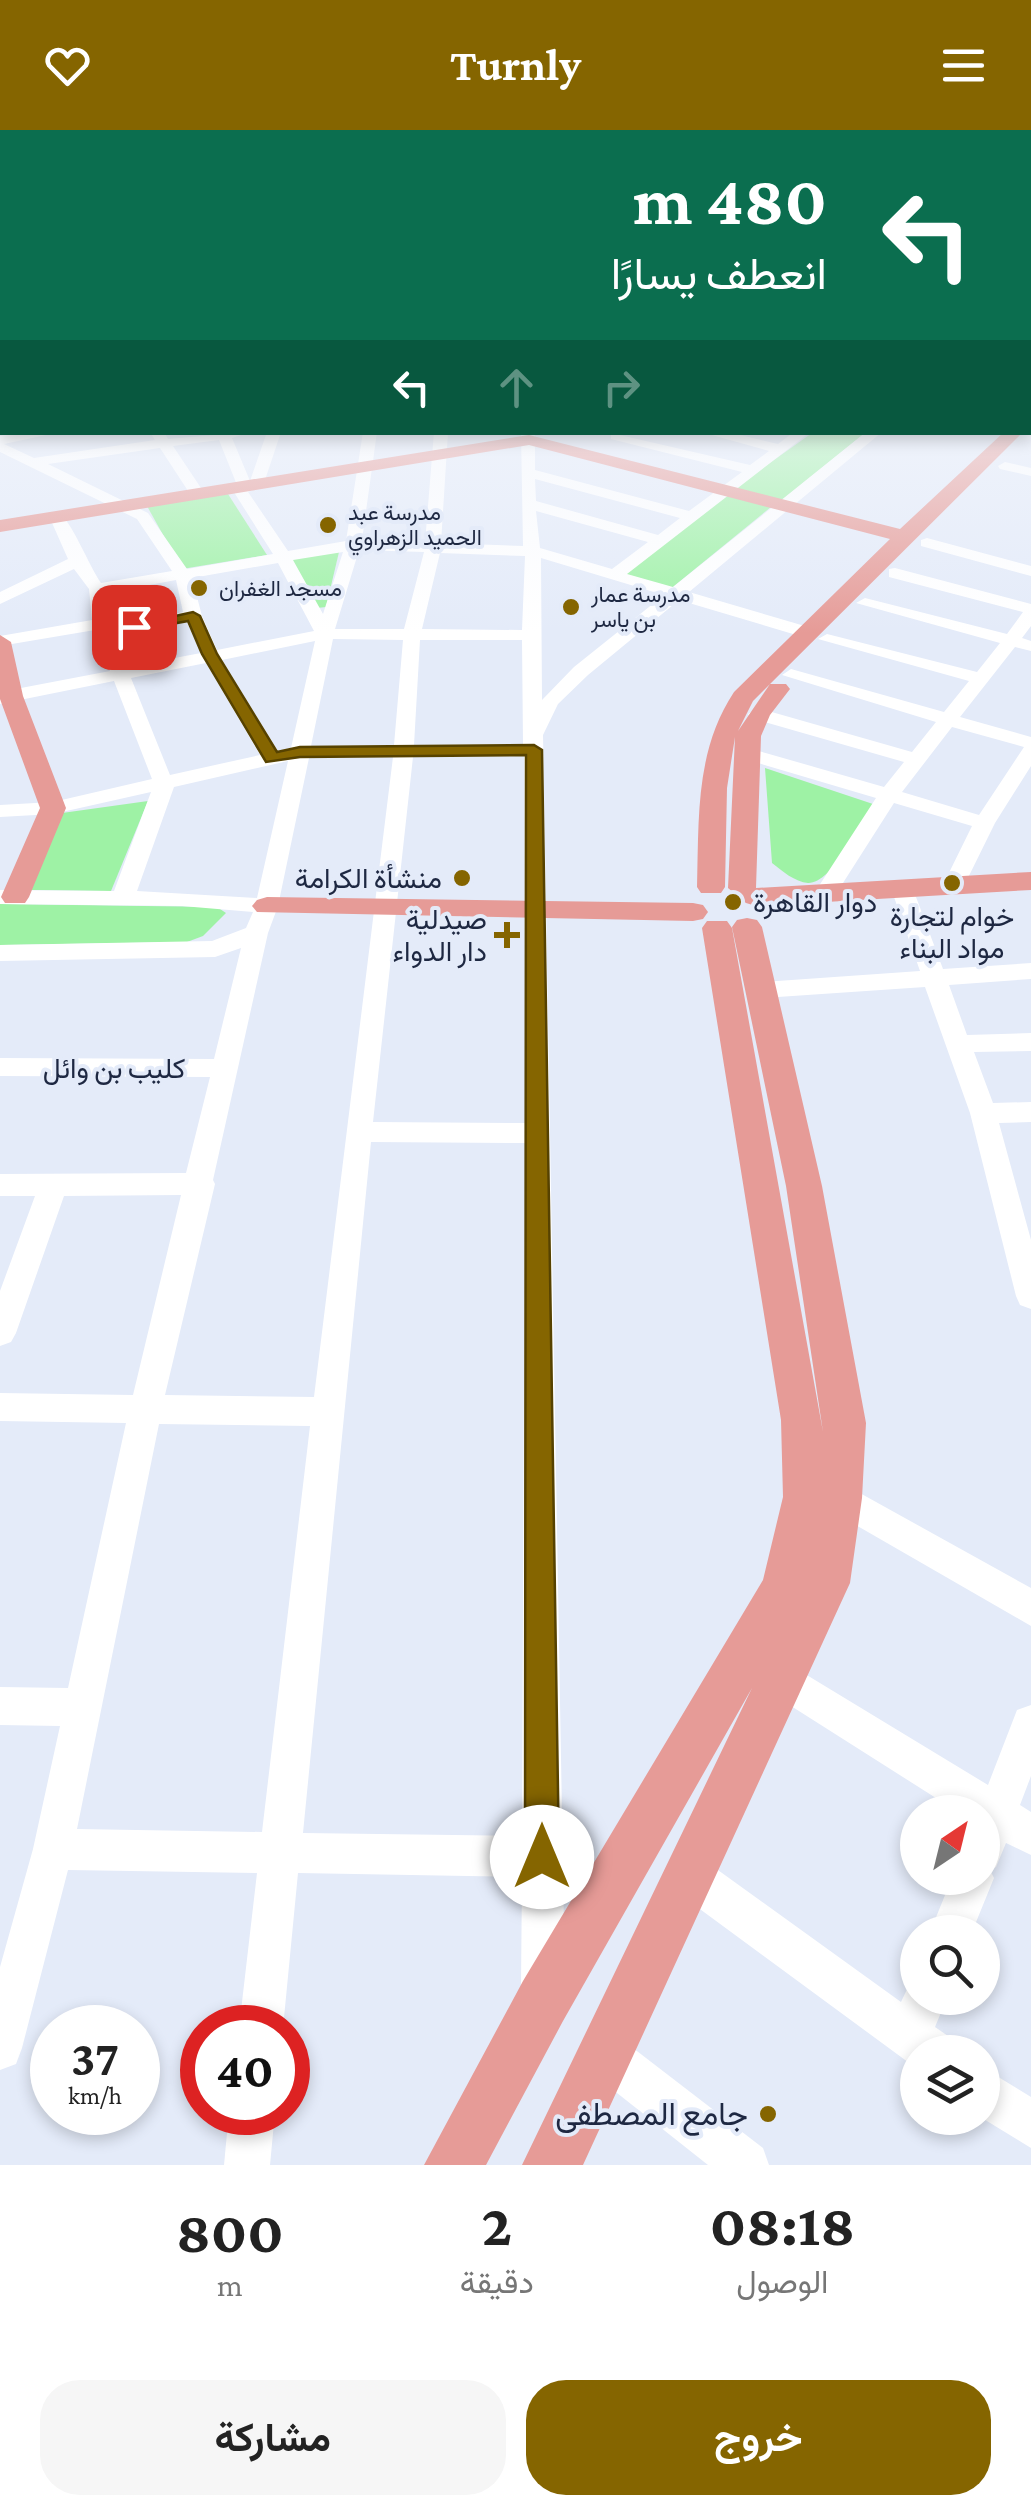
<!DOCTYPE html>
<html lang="ar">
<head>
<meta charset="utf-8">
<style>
	:root { --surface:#fff; --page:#f6f6f6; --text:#222; --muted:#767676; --accent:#856500 }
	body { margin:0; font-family:"Crimson Pro",Vazirmatn,serif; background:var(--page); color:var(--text); direction:rtl; height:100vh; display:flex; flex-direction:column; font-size:38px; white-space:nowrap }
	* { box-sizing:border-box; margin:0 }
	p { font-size:32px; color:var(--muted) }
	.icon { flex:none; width:55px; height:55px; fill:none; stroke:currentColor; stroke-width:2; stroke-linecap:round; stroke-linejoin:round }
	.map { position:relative; height:2035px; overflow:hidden; direction:ltr }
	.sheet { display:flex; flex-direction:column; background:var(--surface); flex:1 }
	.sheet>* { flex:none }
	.banner { position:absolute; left:0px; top:0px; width:1032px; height:305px; box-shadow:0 5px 15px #0003; direction:rtl; background:#0b6e4f; color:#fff; overflow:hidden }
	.needle { width:65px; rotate:35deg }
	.fabs { position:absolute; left:900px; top:1665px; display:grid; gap:20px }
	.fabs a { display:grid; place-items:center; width:100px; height:100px; border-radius:50%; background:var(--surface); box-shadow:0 5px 15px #0003; font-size:50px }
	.speed { position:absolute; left:30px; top:1875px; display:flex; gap:20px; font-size:50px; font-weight:700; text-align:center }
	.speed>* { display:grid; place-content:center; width:130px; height:130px; border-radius:50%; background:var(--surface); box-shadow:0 5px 15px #0003; line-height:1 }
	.speed small { font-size:25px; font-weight:400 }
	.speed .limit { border:15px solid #d22; background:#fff; color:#111 }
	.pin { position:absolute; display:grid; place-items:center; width:85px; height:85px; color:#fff; margin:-42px; border-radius:20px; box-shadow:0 5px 15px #0006 }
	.me { position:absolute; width:110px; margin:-55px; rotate:0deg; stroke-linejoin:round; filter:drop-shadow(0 0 8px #0008) }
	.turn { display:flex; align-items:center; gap:35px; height:210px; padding:0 40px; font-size:45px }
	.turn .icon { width:130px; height:130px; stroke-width:2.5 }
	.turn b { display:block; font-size:70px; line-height:85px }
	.lanes { display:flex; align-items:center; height:95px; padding:0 40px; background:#0003; justify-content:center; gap:50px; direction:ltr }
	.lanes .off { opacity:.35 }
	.eta { display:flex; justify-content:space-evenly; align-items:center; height:170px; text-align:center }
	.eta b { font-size:60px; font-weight:700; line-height:70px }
	.action { display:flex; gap:20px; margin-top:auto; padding:20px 40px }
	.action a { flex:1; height:115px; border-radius:40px; background:var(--accent); color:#fff; font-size:40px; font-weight:700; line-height:115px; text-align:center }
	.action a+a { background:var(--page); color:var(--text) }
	header { display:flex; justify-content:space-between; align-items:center; height:130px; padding:0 40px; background:var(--accent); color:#fff; font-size:45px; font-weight:700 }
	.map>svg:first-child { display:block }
</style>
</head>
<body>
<header><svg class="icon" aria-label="menu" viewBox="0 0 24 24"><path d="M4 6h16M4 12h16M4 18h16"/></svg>Turnly<svg class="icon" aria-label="heart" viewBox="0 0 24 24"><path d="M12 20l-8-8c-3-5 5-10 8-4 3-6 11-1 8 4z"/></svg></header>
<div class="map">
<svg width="1031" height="2035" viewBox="0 0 1031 2035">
	<rect width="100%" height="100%" fill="#e4ebf9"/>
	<g fill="#9ef2a5">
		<path d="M 812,303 L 865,303 L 781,371 L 733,359 Z"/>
		<path d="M 228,364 L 267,425 L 182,439 L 147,376 Z"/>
		<path d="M 725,364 L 771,377 L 668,461 L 616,445 Z"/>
		<path d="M 339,422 L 326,477 L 317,478 L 286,430 Z"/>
		<path d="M 765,638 L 876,675 C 863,694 831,754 808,753 C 795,752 782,741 772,733 Z"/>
		<path d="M 148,671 L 111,761 L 28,760 L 62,683 Z"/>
		<path d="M 0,774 L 217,777 L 226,783 L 203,806 L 187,812 L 0,815 Z"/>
	</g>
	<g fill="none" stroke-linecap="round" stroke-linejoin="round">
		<rect fill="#00c1d3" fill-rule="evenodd" x="0" y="243" width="2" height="6"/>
		<g fill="#fff" fill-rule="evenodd">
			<rect x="1030" y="222" width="1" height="8"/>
			<path d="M 0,227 L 2,228 L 2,236 L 0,235 Z"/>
			<rect x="0" y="280" width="2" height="8"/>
			<path d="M 22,302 L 60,302 L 4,314 L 34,328 L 155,310 L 150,302 L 164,302 L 168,309 L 250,302 L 232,308 L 250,351 L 267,302 L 281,302 L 263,356 L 248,362 L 288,421 L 346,411 L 363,302 L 377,302 L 362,410 L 425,413 L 434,302 L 448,302 L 441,413 L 523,416 L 521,302 L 535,302 L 535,340 L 689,381 L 742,342 L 611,309 L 611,303 L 750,335 L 769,321 L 701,302 L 728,302 L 778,314 L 794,302 L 810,302 L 627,444 L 673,457 L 866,302 L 882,302 L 689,462 L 815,499 L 815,507 L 803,507 L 679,470 L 588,545 L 558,574 L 543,605 L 565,1855 L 558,1870 L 543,1877 L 528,1870 L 521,1855 L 522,1747 L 298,1743 L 283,1898 L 239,1898 L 257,1743 L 68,1740 L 22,1918 L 16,1934 L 0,1940 L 0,1837 L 33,1719 L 60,1596 L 0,1595 L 0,1557 L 68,1558 L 126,1293 L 0,1291 L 0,1263 L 133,1265 L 181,1065 L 64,1066 L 16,1203 L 11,1212 L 0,1216 L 0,1161 L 35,1066 L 0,1066 L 0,1044 L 186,1043 L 210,947 L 0,946 L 0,928 L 214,929 L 241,818 L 215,827 L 0,831 L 0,815 L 212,811 L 246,798 L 253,782 L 182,776 L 0,774 L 0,760 L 114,761 L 151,662 L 53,684 L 0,687 L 0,675 L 53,672 L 152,649 L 114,551 L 0,574 L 0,562 L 110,541 L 95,500 L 0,516 L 0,506 L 92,490 L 89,459 L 74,439 L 0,474 L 0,462 L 68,429 L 49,386 L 57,381 C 71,389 89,436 101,453 L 172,441 L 137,389 L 0,322 L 0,306 ZM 219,310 L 237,355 L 232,359 L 273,424 L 187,439 L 148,383 L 48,334 L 160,318 L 192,367 L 197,369 L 205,364 L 173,316 ZM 535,349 L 680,388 L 658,405 L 536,371 ZM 536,381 L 648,412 L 612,439 L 540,418 ZM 359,420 L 424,422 L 404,499 L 335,499 ZM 343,422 L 323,484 L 293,430 ZM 440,423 L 525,426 L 522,500 L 422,499 ZM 541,428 L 664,465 L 574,537 L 542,570 ZM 278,433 L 314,501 L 217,520 L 202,486 L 192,448 ZM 176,450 L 183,482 L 110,496 L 106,463 ZM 187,492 L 201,523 L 127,537 L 114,505 ZM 333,509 L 403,510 L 394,615 L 311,616 ZM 420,510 L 522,510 L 523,614 L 414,615 ZM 315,511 L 291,618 L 278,621 L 222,530 ZM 206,533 L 260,625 L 170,645 L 131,548 ZM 524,626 L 525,993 L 373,992 L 413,627 ZM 393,627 L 314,1267 L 165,1265 L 215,1054 L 213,1050 L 268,803 L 278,776 L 309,628 ZM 288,631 L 257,768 L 137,761 L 174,657 ZM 371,1012 L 525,1013 L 522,1706 L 303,1703 ZM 159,1294 L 310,1296 L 262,1702 L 77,1699 Z"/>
			<path d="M 1005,332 L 1031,338 L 1031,346 L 1000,339 L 998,336 Z"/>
			<path d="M 927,408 L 1031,436 L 1031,446 L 921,416 L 921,410 Z"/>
			<path d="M 895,438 L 1031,474 L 1031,496 L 1022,508 L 1031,511 L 1031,521 L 1015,517 L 960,587 L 1031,607 L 1031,636 L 995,693 L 962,760 L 954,762 L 943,755 L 972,696 L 894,673 L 834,767 L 826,769 L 815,762 L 876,668 L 738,627 L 735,623 L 745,617 L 884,657 L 904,632 L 751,588 L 748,584 L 758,578 L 912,622 L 936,592 L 782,545 L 791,539 L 944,582 L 969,551 L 818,509 L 827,504 L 977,542 L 1000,513 L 856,473 L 865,468 L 1007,504 L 1023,482 L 889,447 L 889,439 ZM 952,597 L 1024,617 L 979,685 L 902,662 Z"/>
			<path d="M 905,760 L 916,767 L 943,839 L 1031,833 L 1031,849 L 949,855 L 967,905 L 1031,903 L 1031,921 L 974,922 L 993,973 L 1031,972 L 1031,992 L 999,993 L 1031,1110 L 1031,1179 L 1020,1175 L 1016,1166 L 970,983 L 925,857 L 763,868 L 751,860 L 763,852 L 920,841 L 894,767 Z"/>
			<path d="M 840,1352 L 1031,1458 L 1031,1496 L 828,1379 L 823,1368 L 828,1357 Z"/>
			<path d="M 782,1530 L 988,1655 L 1017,1580 L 1031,1575 L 1031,1646 L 1020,1675 L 1031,1682 L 1031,1725 L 1006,1713 L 996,1737 L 990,1740 L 994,1748 L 972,1802 L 930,1802 L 952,1748 L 982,1748 L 982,1682 L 958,1682 L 769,1562 L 763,1549 L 769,1536 Z"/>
			<path d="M 689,1724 L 704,1730 L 901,1872 L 910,1853 L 918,1849 L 918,1868 L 947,1868 L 935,1897 L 948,1906 L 954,1922 L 918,1922 L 916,1938 L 674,1760 L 668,1745 L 674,1730 Z"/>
			<path d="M 604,1902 L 620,1908 L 763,2018 L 769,2035 L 708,2035 L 588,1940 L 582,1924 L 588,1908 Z"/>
			<path d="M 982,1937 L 1031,1967 L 1031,2018 L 982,1988 Z"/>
			<path d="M 229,1982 L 275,1982 L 270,2035 L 224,2035 Z"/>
		</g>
		<g fill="#e69b97" fill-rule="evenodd">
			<path d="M 2,253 L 2,263 L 0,264 L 0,254 Z"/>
			<rect x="1030" y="256" width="1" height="11"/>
			<path d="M 1004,302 L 1023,302 L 753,571 L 738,601 L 770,554 L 786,554 L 790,559 L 770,585 L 761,606 L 756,758 L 1031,742 L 1031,760 L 756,776 L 746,773 L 728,758 L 735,607 L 727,658 L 725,757 L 721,763 L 701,763 L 697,757 C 699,688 695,621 734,562 L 890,409 L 529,315 L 0,402 L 0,390 L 529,305 L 900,399 Z"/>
			<path d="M 0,505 L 11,512 L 23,566 L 66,678 L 29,767 L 25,773 L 5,773 L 1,767 L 40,678 L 0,569 Z"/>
			<path d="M 267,767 L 693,773 L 703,775 L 708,782 L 703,789 L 693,791 L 257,782 L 252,776 L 257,770 Z"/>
			<path d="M 747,788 L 757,790 L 762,797 L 822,1056 L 866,1293 L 862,1368 L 850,1453 L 583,2035 L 522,2035 L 752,1558 L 563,1891 L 486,2035 L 424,2035 L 523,1851 L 763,1450 L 783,1367 L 781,1290 L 702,798 L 707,791 L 727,791 L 732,798 L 823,1302 L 786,1056 L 732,797 L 737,790 Z"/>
		</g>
	</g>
	<linearGradient id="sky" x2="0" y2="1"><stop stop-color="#4bb9e0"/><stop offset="0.43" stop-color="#f3f6fc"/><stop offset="1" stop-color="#f3f6fc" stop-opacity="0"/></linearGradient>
	<rect width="1031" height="503" fill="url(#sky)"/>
	<path fill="#856500" stroke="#564200" stroke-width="2.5" d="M 193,482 L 200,486 L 217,524 L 277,622 L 300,617 L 534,615 L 542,620 L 559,1727 L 554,1739 L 542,1744 L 530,1739 L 525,1727 L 526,625 L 300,627 L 266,632 L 202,524 L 188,491 L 134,501 L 126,497 Z"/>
	<g fill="#856500" stroke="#e4ebf9" stroke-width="4">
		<circle cx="328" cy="395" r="10"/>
		<circle cx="199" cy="458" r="10"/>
		<circle cx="571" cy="477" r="10"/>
		<circle cx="462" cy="748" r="10"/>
		<circle cx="952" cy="753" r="10"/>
		<circle cx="733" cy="772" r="10"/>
		<path d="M502 790h10v10h10v10h-10v10h-10v-10h-10v-10h10z"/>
		<circle cx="768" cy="1984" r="10"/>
	</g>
	<g text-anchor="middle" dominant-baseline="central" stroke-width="8" stroke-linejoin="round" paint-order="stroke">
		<g font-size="22" fill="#1e2842" stroke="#e4ebf9" text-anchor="start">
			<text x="348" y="382">مدرسة عبد<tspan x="348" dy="25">الحميد الزهراوي</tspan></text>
			<text x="219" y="458">مسجد الغفران</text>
			<text x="591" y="464">مدرسة عمار<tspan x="591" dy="25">بن ياسر</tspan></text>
		</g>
		<g font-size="28" fill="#1e2842" stroke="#e4ebf9" text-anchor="end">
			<text x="442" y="748">منشأة الكرامة</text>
			<text x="753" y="772" text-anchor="start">دوار القاهرة</text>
			<text x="952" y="786" text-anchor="middle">خوام لتجارة<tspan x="952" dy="32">مواد البناء</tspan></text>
			<text x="487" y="789">صيدلية<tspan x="487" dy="32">دار الدواء</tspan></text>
		</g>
		<g font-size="28" fill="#1e2842" stroke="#e4ebf9">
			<text x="114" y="938">كليب بن وائل</text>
		</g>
		<g font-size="32" fill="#1e2842" stroke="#e4ebf9" text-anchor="end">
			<text x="748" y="1984">جامع المصطفى</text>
		</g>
	</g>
</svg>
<div class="fabs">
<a><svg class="needle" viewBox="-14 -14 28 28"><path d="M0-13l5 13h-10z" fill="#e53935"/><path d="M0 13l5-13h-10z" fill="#767676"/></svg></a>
<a><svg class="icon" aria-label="search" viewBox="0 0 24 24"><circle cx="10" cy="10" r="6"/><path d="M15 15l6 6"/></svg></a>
<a><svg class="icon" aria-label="layers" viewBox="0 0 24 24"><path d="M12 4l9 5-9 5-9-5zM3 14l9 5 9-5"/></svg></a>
</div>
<div class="speed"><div>37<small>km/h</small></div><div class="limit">40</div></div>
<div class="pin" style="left:134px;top:497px;background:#d93025"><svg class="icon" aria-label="arrive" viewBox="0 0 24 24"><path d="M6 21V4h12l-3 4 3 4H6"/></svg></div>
<svg class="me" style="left:542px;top:1727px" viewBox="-20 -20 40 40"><circle r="19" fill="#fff"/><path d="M0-13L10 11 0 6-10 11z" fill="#856500"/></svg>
<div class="banner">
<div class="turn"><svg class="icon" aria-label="left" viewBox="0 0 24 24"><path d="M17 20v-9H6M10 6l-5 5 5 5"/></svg><div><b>480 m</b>انعطف يسارًا</div></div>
<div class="lanes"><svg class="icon" aria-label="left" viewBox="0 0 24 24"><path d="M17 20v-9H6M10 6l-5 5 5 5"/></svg><svg class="icon off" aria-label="ahead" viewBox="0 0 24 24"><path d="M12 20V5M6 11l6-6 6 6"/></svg><svg class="icon off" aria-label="right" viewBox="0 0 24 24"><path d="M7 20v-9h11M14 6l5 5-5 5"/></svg></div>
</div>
</div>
<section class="sheet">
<div class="eta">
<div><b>08:18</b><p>الوصول</p></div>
<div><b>2</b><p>دقيقة</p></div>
<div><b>800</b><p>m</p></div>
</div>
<div class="action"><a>خروج</a><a>مشاركة</a></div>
</section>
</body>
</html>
